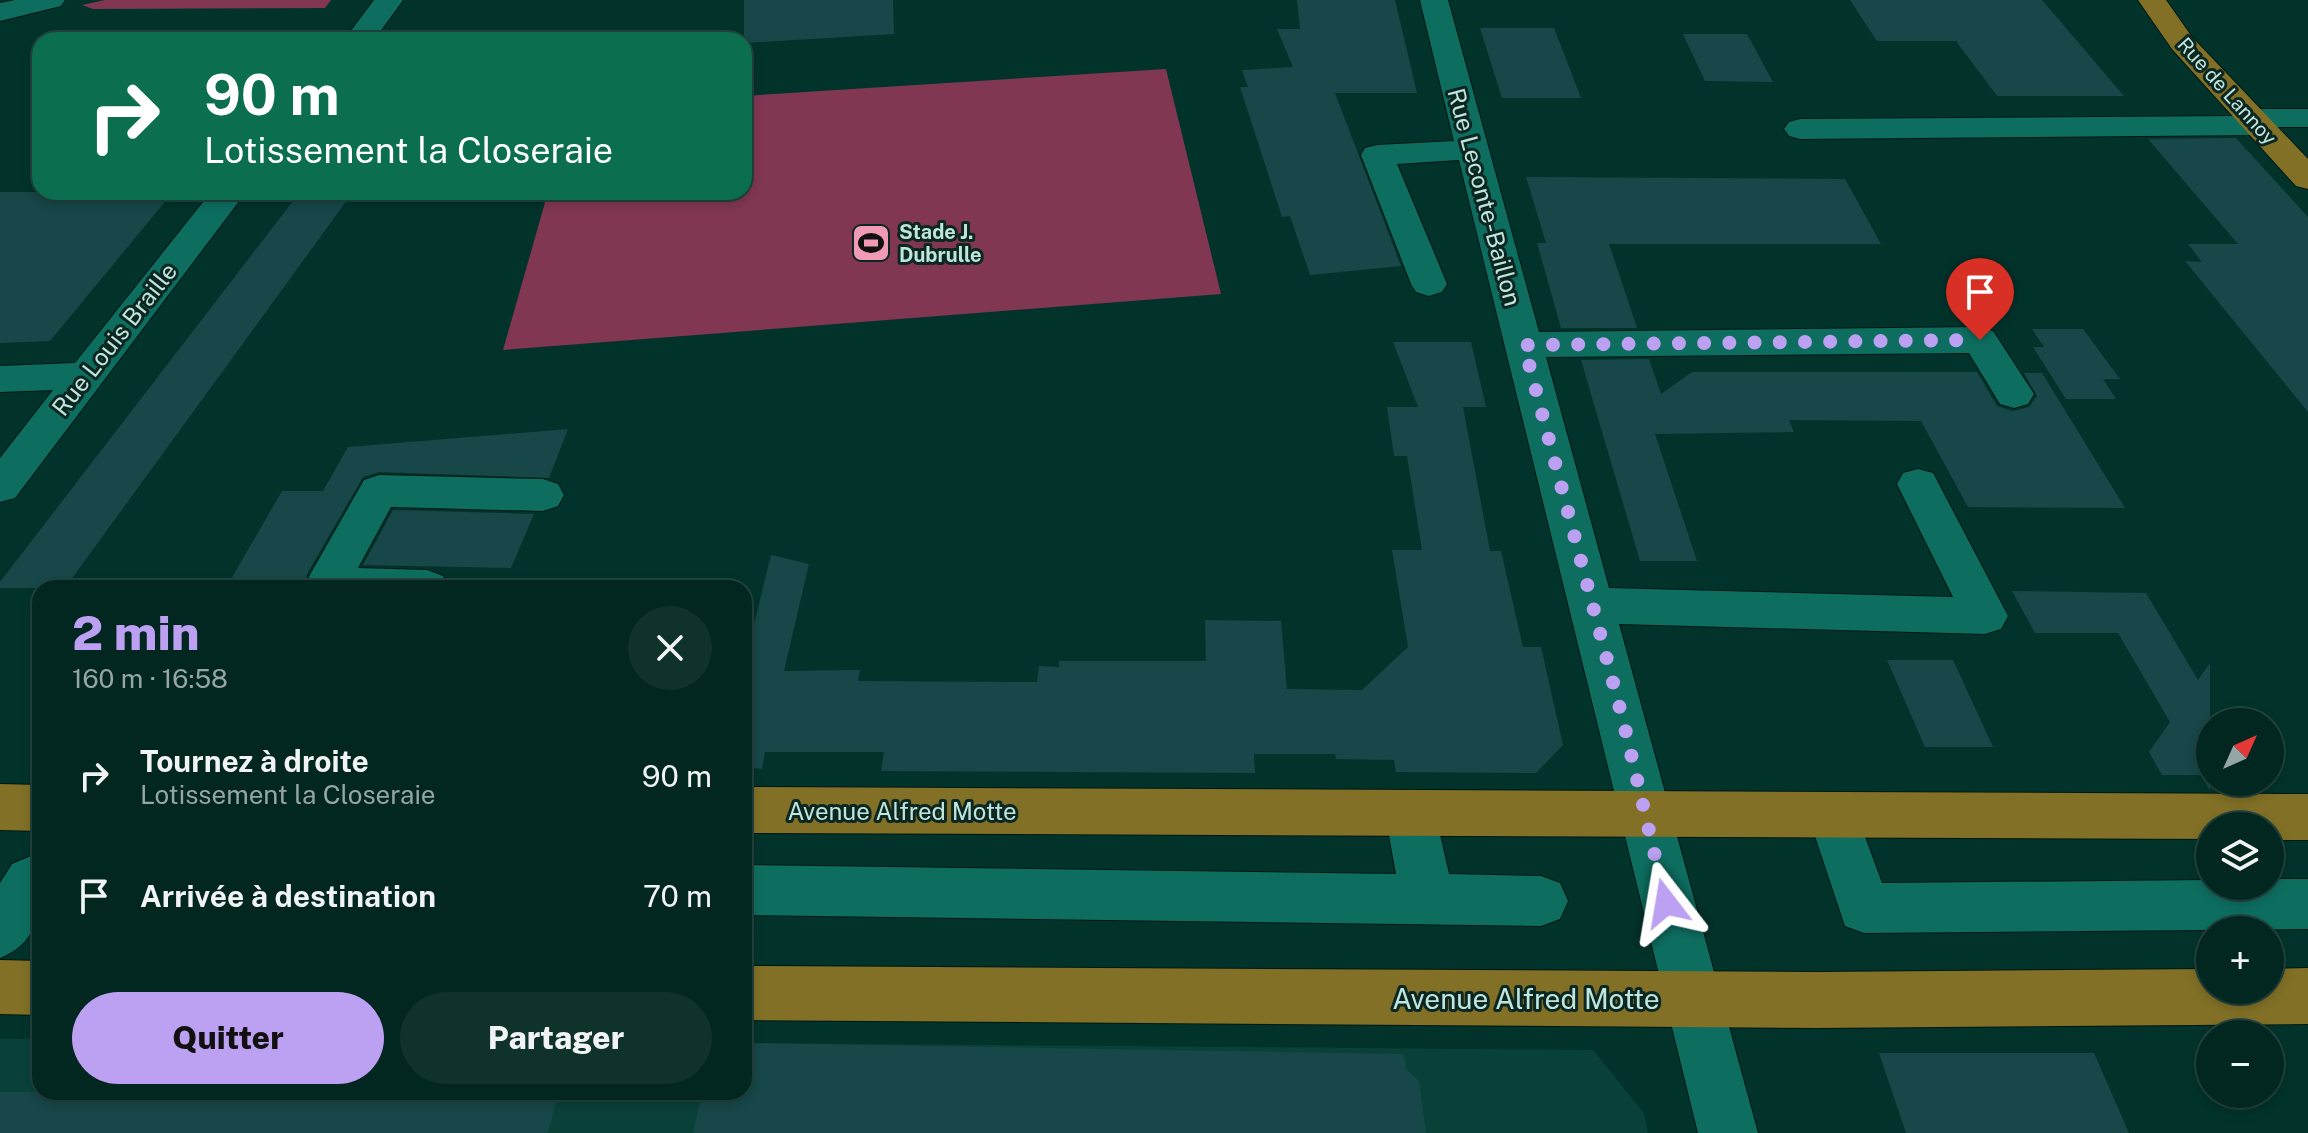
<!DOCTYPE html>
<html lang="fr">
<head>
<meta charset="utf-8">
<style>
	:root { --surface:#022620; --page:#10322d; --text:#f1f3f6; --muted:#96a5a5; --line:#23433e; --accent:#bca0f2 }
	body { margin:0; font-family:"Public Sans",sans-serif; background:var(--page); color:var(--text); height:100vh; display:flex; flex-direction:column; font-size:30px; white-space:nowrap }
	* { box-sizing:border-box; margin:0 }
	p { font-size:26px; color:var(--muted) }
	.icon { flex:none; width:44px; height:44px; fill:none; stroke:currentColor; stroke-width:2; stroke-linecap:round; stroke-linejoin:round }
	.map { position:relative; flex:1; overflow:hidden }
	.drawer { position:absolute; left:32px; top:580px; width:720px; height:520px; display:flex; flex-direction:column; background:var(--surface); border-radius:24px; box-shadow:0 4px 12px #0003,0 0 0 2px var(--line) }
	.drawer>* { flex:none }
	.banner { position:absolute; left:32px; top:32px; width:720px; height:168px; border-radius:24px; box-shadow:0 4px 12px #0003,0 0 0 2px var(--line); background:#0b6e4f; color:#fff; overflow:hidden }
	.needle { width:52px; rotate:45deg }
	.buttons { position:absolute; left:2196px; top:708px; display:grid; gap:16px }
	.buttons a { display:grid; place-items:center; width:88px; height:88px; border-radius:50%; background:var(--surface); box-shadow:0 4px 12px #0003,0 0 0 2px var(--line); font-size:40px }
	.pin { position:absolute; display:grid; place-items:center; width:68px; height:68px; color:#fff; margin:-82px -34px; border-radius:50% 50% 50% 0; rotate:-45deg; box-shadow:0 0 8px #0007 }
	.pin .icon { rotate:45deg }
	.me { position:absolute; width:88px; margin:-44px; rotate:346deg; stroke-linejoin:round; filter:drop-shadow(0 0 6px #0008) }
	.turn { display:flex; align-items:center; gap:28px; height:168px; padding:0 40px; font-size:36px }
	.turn .icon { width:104px; height:104px; stroke-width:2.5 }
	.turn b { display:block; font-size:56px; line-height:68px }
	.round { display:grid; place-items:center; flex:none; width:84px; height:84px; border-radius:42px; background:var(--page) }
	.head { display:flex; align-items:center; justify-content:space-between; height:136px; padding:0 40px }
	h1 { font-size:48px; font-weight:800; line-height:60px; color:var(--accent) }
	.action { display:flex; gap:16px; margin-top:auto; padding:16px 40px }
	.action a { flex:1; height:92px; border-radius:48px; background:var(--accent); color:#111; font-size:32px; font-weight:800; line-height:92px; text-align:center }
	.action a+a { background:var(--page); color:var(--text) }
	ul { padding:0; list-style:none }
	li { display:flex; align-items:center; gap:24px; height:120px; padding:0 40px }
	li div { flex:1 }
	li b { display:block; font-size:30px }
	li em { font-style:normal }
	.map>svg:first-child { display:block }
</style>
</head>
<body>
<div class="map">
<svg width="2308" height="1133" viewBox="0 0 2308 1133">
	<rect width="100%" height="100%" fill="#02332b"/>
	<path fill="#094139" d="M 0,1039 L 40,1039 L 40,1092 L 744,1092 L 744,1043 L 1593,1050 L 1644,1113 L 1648,1133 L 0,1133 Z"/>
	<g fill="#813752">
		<path d="M 105,0 L 331,0 L 325,8 L 93,9 L 82,5 Z"/>
		<path d="M 1166,69 L 1221,294 L 503,350 L 548,192 L 744,192 L 744,96 Z"/>
	</g>
	<g fill="#174749">
		<path d="M 744,0 L 893,0 L 894,34 L 744,43 Z"/>
		<path d="M 1297,0 L 1395,0 L 1417,93 L 1335,93 L 1401,266 L 1310,275 L 1290,216 L 1282,217 L 1240,87 L 1248,87 L 1242,70 L 1293,67 L 1277,29 L 1300,29 Z"/>
		<path d="M 1850,0 L 2042,0 L 2124,96 L 1997,96 L 1956,41 L 1877,41 Z"/>
		<path d="M 1480,28 L 1554,28 L 1581,98 L 1502,98 Z"/>
		<path d="M 1683,34 L 1747,34 L 1773,82 L 1705,81 Z"/>
		<path d="M 2236,138 L 2308,217 L 2308,412 L 2185,261 L 2202,262 L 2188,244 L 2238,244 L 2148,139 Z"/>
		<path d="M 1526,177 L 1845,179 L 1881,244 L 1609,244 L 1637,328 L 1561,328 L 1537,243 L 1546,243 Z"/>
		<path d="M 0,192 L 173,192 L 50,341 L 0,343 Z"/>
		<path d="M 300,192 L 353,192 L 65,588 L 0,588 L 0,582 Z"/>
		<path d="M 2032,329 L 2083,329 L 2120,379 L 2103,379 L 2116,399 L 2066,399 L 2033,347 L 2044,347 Z"/>
		<path d="M 1393,342 L 1471,342 L 1486,407 L 1463,407 L 1490,551 L 1501,551 L 1523,647 L 1541,647 L 1563,745 L 1536,773 L 1396,772 L 1394,760 L 1336,759 L 1335,754 L 1254,754 L 1255,773 L 881,771 L 884,752 L 765,752 L 762,769 L 744,767 L 744,665 L 771,555 L 809,564 L 784,671 L 860,670 L 858,681 L 1037,682 L 1039,666 L 1059,667 L 1059,661 L 1206,661 L 1205,620 L 1281,621 L 1287,689 L 1362,690 L 1408,647 L 1392,550 L 1422,550 L 1407,456 L 1394,456 L 1387,407 L 1418,407 Z"/>
		<path d="M 1649,359 L 1661,394 L 1692,372 L 1977,372 L 1997,406 L 2013,411 L 2029,407 L 2037,396 L 2024,373 L 2042,373 L 2125,508 L 1968,507 L 1921,421 L 1789,420 L 1794,432 L 1655,434 L 1697,561 L 1640,561 L 1581,360 Z"/>
		<path d="M 568,429 L 549,478 L 379,472 L 363,477 L 308,572 L 303,588 L 226,588 L 282,491 L 323,491 L 348,447 Z"/>
		<path d="M 393,510 L 534,514 L 511,568 L 363,565 Z"/>
		<path d="M 2012,591 L 2146,593 L 2198,680 L 2210,663 L 2210,791 L 2201,775 L 2162,775 L 2149,752 L 2170,722 L 2118,633 L 2035,633 Z"/>
		<path d="M 1887,660 L 1953,660 L 1993,747 L 1925,747 Z"/>
		<path d="M 744,1043 L 1404,1054 L 1406,1069 L 1419,1081 L 1426,1133 L 693,1133 L 702,1092 L 744,1092 Z"/>
		<path d="M 1879,1053 L 2094,1053 L 2129,1133 L 1906,1133 Z"/>
		<path d="M 0,1092 L 559,1092 L 548,1132 L 544,1133 L 0,1133 Z"/>
	</g>
	<g fill="none" stroke-linecap="round" stroke-linejoin="round">
		<defs>
			<g id="minor">
				<path d="M 15,0 L 65,0 L 61,6 L 0,21 L 0,3 Z"/>
				<path d="M 374,0 L 403,0 L 374,40 L 344,40 Z"/>
				<path d="M 1420,0 L 1448,0 L 1539,332 L 1980,327 L 1993,331 L 2034,394 L 2028,404 L 2014,408 L 2000,404 L 1969,353 L 1546,357 L 1609,588 L 1953,597 L 1897,484 L 1903,473 L 1918,469 L 1933,473 L 2008,616 L 2001,629 L 1985,634 L 1619,624 L 1758,1133 L 1698,1133 L 1459,160 L 1397,164 L 1447,284 L 1442,292 L 1429,296 L 1416,292 L 1411,284 L 1361,155 L 1365,148 L 1377,145 L 1454,141 Z"/>
				<path d="M 2250,109 L 2308,109 L 2308,127 L 2270,127 L 2267,132 L 2256,135 L 1800,139 L 1789,136 L 1784,129 L 1789,122 L 1800,119 L 2236,116 L 2239,111 Z"/>
				<path d="M 211,192 L 246,192 L 15,498 L 0,502 L 0,458 L 53,390 L 0,392 L 0,366 L 75,363 Z"/>
				<path d="M 379,475 L 543,479 L 558,484 L 564,495 L 558,506 L 543,511 L 391,507 L 358,568 L 427,570 L 443,576 L 449,588 L 306,588 L 305,585 L 311,573 L 364,480 Z"/>
				<path d="M 1410,790 L 1428,797 L 1435,813 L 1449,874 L 1541,876 L 1560,883 L 1568,901 L 1560,919 L 1541,926 L 744,915 L 744,865 L 1396,874 L 1385,813 L 1392,797 Z"/>
				<path d="M 1833,792 L 1851,799 L 1882,883 L 2210,880 L 2210,886 L 2270,886 L 2270,879 L 2308,879 L 2308,929 L 1864,933 L 1845,926 L 1808,815 L 1815,799 Z"/>
				<path d="M 31,856 L 40,856 C 40,898 46,940 0,958 L 0,883 L 12,864 Z"/>
			</g>
			<g id="major">
				<path d="M 2138,0 L 2166,0 L 2192,37 L 2308,159 L 2308,189 L 2296,186 L 2172,49 Z"/>
				<path d="M 0,784 L 40,785 L 40,831 L 0,830 Z"/>
				<path d="M 744,787 L 2308,794 L 2308,840 L 2270,840 L 2270,826 L 2210,826 L 2210,839 L 744,833 Z"/>
				<path d="M 0,960 L 40,961 L 40,1015 L 0,1014 Z"/>
				<path d="M 744,966 L 1817,972 L 2210,969 L 2210,990 L 2270,990 L 2270,969 L 2308,968 L 2308,1024 L 1817,1028 L 744,1020 Z"/>
			</g>
		</defs>
		<use href="#minor" stroke="#001814" stroke-width="2"/>
		<use href="#major" stroke="#001814" stroke-width="2"/>
		<use href="#minor" fill="#0d6e60" fill-rule="evenodd"/>
		<use href="#major" fill="#817026" fill-rule="evenodd"/>
	</g>
	<g fill="none" stroke-linecap="round" stroke-linejoin="round">
		<path stroke="#bca0f2" stroke-width="14" stroke-dasharray="0 25.2" d="M 1666,903 L 1624,724 L 1524,345 L 1980,340"/>
	</g>
	<defs>
		<symbol id="stadium-square" viewBox="-11 -11 22 22"><rect x="-9" y="-9" width="18" height="18" rx="4" fill="#f09ab6" stroke="#0c2621"/><path d="M0-5a6.5 5 0 1 0 0 10a6.5 5 0 1 0 0-10ZM-3.5-1.8h7v3.6h-7Z" fill="#111"/></symbol>
	</defs>
	<g fill-rule="evenodd">
		<use href="#stadium-square" x="849" y="221" width="44" height="44"/>
	</g>
	<g text-anchor="middle" dominant-baseline="central" stroke-width="6" stroke-linejoin="round" paint-order="stroke">
		<g font-size="20" fill="#bfe6dd" stroke="#0c2621">
			<text transform="translate(2227 91) rotate(48)">Rue de Lannoy</text>
		</g>
		<g font-size="20" font-weight="bold" fill="#bfe6dd" stroke="#0c2621" text-anchor="start">
			<text x="899" y="232">Stade J.<tspan x="899" dy="23">Dubrulle</tspan></text>
		</g>
		<g font-size="24" fill="#bfe6dd" stroke="#0c2621">
			<text transform="translate(1485 197) rotate(75)">Rue Leconte-Baillon</text>
			<text transform="translate(114 339) rotate(-52)">Rue Louis Braille</text>
			<text x="902" y="811">Avenue Alfred Motte</text>
		</g>
		<g font-size="28" fill="#bfe6dd" stroke="#0c2621">
			<text x="1526" y="998">Avenue Alfred Motte</text>
		</g>
	</g>
</svg>
<div class="buttons">
<a><svg class="needle" viewBox="-14 -14 28 28"><path d="M0-13l5 13h-10z" fill="#e53935"/><path d="M0 13l5-13h-10z" fill="#96a5a5"/></svg></a>
<a><svg class="icon" aria-label="layers" viewBox="0 0 24 24"><path d="M12 4l9 5-9 5-9-5zM3 14l9 5 9-5"/></svg></a>
<a>+</a>
<a>−</a>
</div>
<div class="pin" style="left:1980px;top:340px;background:#d93025"><svg class="icon" aria-label="arrive" viewBox="0 0 24 24"><path d="M6 21V4h12l-3 4 3 4H6"/></svg></div>
<svg class="me" style="left:1666px;top:903px" viewBox="-20 -20 40 40"><path d="M0-17L14 15 0 8-14 15z" fill="#bca0f2" stroke="#fff" stroke-width="4"/></svg>
<div class="banner">
<div class="turn"><svg class="icon" aria-label="right" viewBox="0 0 24 24"><path d="M7 20v-9h11M14 6l5 5-5 5"/></svg><div><b>90 m</b>Lotissement la Closeraie</div></div>
</div>
<section class="drawer">
<div class="head"><div><h1>2 min</h1><p>160 m · 16:58</p></div><a class="round"><svg class="icon" aria-label="close" viewBox="0 0 24 24"><path d="M6 6l12 12M18 6L6 18"/></svg></a></div>
<ul>
<li><svg class="icon" aria-label="right" viewBox="0 0 24 24"><path d="M7 20v-9h11M14 6l5 5-5 5"/></svg><div><b>Tournez à droite</b><p>Lotissement la Closeraie</p></div><em>90 m</em></li>
<li><svg class="icon" aria-label="arrive" viewBox="0 0 24 24"><path d="M6 21V4h12l-3 4 3 4H6"/></svg><div><b>Arrivée à destination</b></div><em>70 m</em></li>
</ul>
<div class="action"><a>Quitter</a><a>Partager</a></div>
</section>
</div>
</body>
</html>
